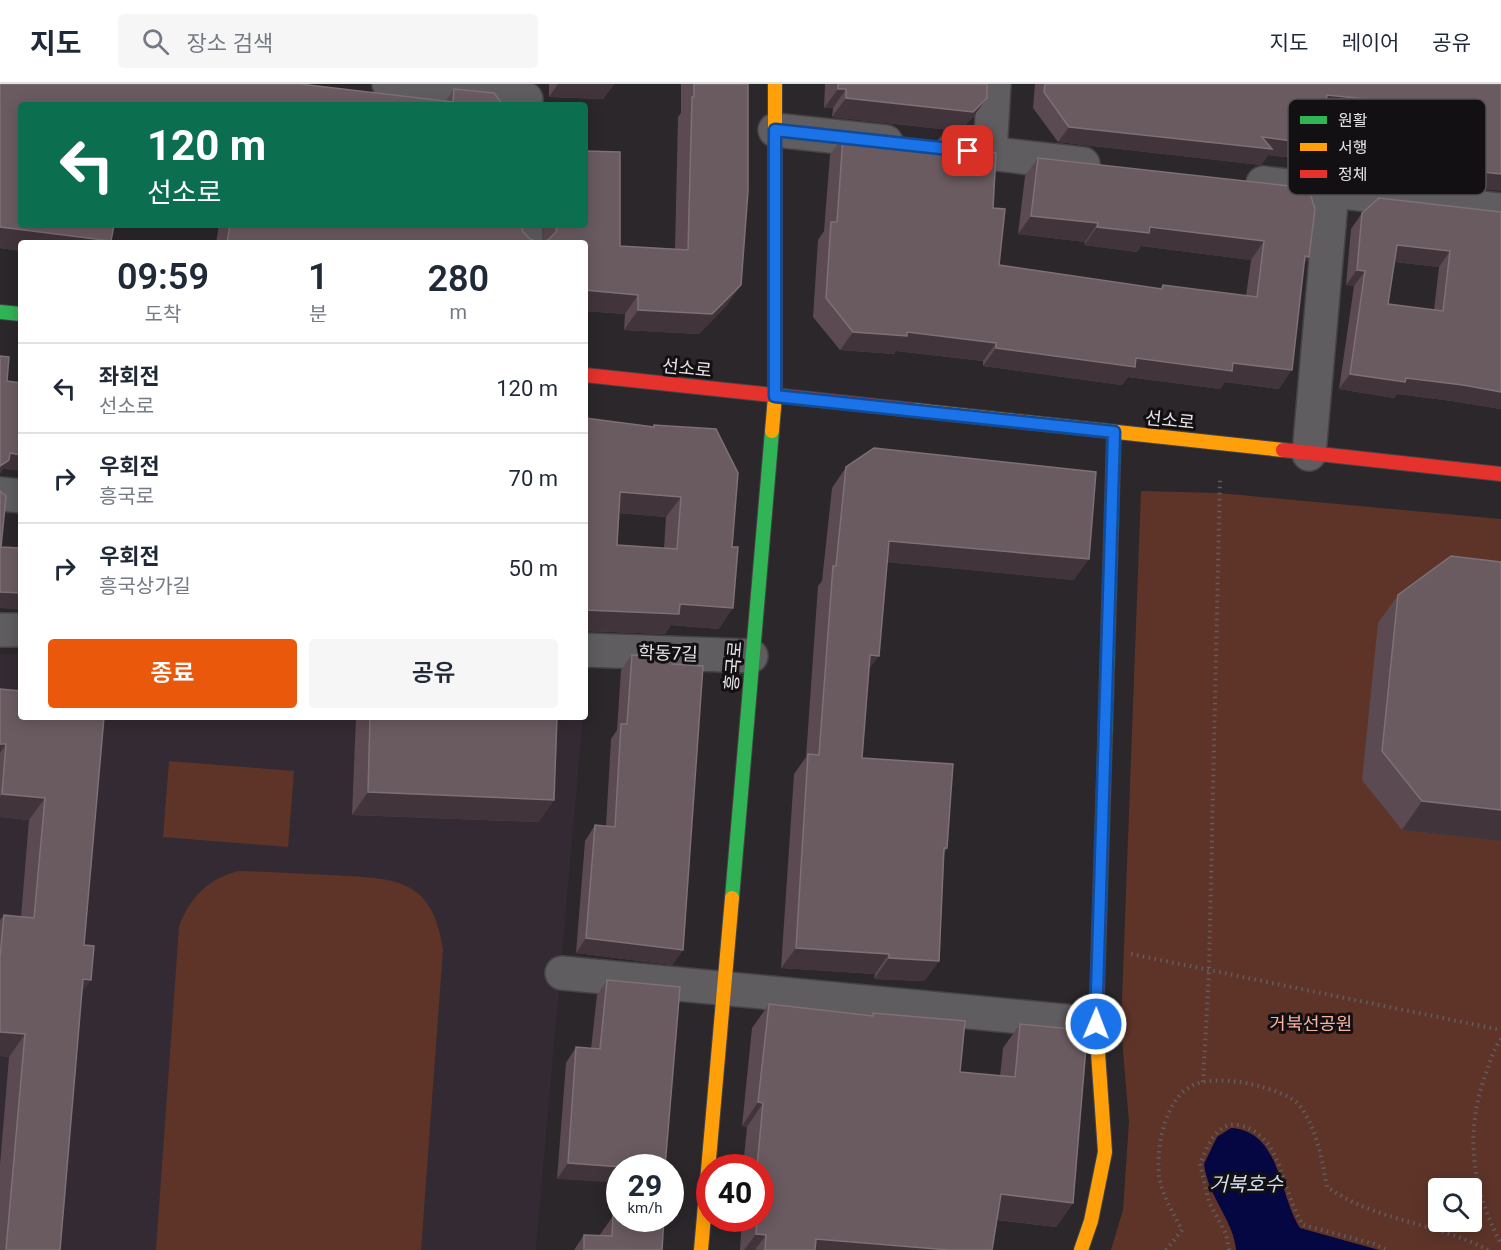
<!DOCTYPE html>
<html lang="ko">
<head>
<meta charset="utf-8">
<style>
	:root { --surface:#fff; --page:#f6f6f7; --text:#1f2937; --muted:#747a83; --line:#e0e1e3; --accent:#ea580c }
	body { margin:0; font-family:Roboto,"Noto Sans KR",sans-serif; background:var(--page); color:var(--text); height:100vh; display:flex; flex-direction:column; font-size:22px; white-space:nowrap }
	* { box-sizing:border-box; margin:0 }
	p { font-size:20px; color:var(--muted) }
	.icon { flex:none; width:33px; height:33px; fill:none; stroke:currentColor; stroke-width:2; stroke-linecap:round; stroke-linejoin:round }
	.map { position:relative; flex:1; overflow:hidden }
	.details { position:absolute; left:18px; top:156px; width:570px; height:480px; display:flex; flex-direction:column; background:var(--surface); border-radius:6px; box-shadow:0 3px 15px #0003 }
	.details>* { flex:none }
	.guide { position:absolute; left:18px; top:18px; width:570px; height:126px; border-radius:6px; box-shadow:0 3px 15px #0003; background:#0b6e4f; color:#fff; overflow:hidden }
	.tools { position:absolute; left:1428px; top:1094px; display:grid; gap:12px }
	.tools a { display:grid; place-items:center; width:54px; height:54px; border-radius:6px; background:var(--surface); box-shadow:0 3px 15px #0003; font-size:30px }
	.speed { position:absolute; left:606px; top:1070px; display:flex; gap:12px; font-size:30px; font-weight:700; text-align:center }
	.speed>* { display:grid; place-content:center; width:78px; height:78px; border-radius:50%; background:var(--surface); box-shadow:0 3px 15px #0003; line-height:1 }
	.speed small { font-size:15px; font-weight:400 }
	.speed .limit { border:9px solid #d22; background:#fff; color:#111 }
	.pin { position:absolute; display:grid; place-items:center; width:51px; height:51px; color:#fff; margin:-26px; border-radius:12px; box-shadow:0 3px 9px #0006 }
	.me { position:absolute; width:66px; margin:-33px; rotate:1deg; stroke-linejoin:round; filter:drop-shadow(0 0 4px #0008) }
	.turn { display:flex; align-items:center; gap:21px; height:126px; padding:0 30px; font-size:27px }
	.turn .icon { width:78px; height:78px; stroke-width:2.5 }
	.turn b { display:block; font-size:42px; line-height:51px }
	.eta { display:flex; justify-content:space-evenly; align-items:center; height:102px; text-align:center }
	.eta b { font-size:36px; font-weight:600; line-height:42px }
	.action { display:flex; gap:12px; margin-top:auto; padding:12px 30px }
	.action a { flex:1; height:69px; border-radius:6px; background:var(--accent); color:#fff; font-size:24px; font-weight:600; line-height:69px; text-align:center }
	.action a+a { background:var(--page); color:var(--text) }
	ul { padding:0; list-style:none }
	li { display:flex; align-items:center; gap:18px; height:90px; padding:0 30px; border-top:2px solid var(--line) }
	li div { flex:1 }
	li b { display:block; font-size:22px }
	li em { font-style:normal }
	header { display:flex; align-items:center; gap:36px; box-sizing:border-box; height:84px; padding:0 30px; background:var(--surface); border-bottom:2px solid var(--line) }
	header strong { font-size:28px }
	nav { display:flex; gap:33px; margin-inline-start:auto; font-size:21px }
	.search { width:420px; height:54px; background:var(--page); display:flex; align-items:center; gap:15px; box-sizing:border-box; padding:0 21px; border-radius:6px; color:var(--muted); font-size:22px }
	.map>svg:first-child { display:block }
</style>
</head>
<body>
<header>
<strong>지도</strong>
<div class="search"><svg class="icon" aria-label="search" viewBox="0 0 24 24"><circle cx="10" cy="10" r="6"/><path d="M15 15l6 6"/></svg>장소 검색</div>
<nav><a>지도</a><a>레이어</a><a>공유</a></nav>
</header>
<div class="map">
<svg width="1501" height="1166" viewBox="0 0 1501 1166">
	<rect width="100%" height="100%" fill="#2b272a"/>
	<path fill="#342a33" d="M 0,570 L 21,570 L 21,633 L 583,633 L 536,1166 L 0,1166 Z"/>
	<g fill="#5e3429" fill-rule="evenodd">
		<path d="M 1141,407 L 1219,409 L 1501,435 L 1501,1166 L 1111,1166 L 1123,1126 L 1129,1038 L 1121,943 ZM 1438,1104 L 1472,1104 L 1472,1137 L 1438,1137 Z"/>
		<path d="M 169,677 L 294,687 L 288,763 L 163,753 Z"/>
		<path d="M 238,787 C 269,788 300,790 331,791 C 392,795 432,791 443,865 L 421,1166 L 156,1166 L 179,843 C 189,814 208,795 238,787 Z"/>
	</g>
	<path fill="#040742" d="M 1231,1044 C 1281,1047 1279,1112 1300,1144 L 1379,1166 L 1236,1166 C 1234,1137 1208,1113 1204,1080 L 1217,1053 Z"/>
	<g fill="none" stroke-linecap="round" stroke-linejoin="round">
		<defs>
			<g id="street">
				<path d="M 389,0 L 526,15"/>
				<path d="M 775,46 L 886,58"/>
				<path d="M 953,65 L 1083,80"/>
				<path d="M 990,69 L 994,0"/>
				<path d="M 1263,99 L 1501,126"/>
				<path d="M 526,159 L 526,141"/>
				<path d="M 1309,370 L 1332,107"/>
				<path d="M 0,410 L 21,412"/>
				<path d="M 0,546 L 21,546"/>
				<path d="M 585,566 L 751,572"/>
				<path d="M 562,889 L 1096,940"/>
			</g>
			<g id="fast">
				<path d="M 0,228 L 21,230"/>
				<path d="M 1105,655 L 1114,348"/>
				<path d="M 732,814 L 772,347"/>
			</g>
			<g id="slow">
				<path d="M 913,326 L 1283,366"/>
				<path d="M 772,347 L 775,312 L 775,0"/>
				<path d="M 701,1166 L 732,814"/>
				<path d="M 1081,1166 L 1091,1137 L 1105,1068 L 1096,940 L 1097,912"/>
			</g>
			<g id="jam">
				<path d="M 585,291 L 913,326"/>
				<path d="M 1283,366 L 1501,390"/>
				<path d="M 1097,912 L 1105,655"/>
			</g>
		</defs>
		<use href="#street" stroke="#454345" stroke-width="36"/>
		<use href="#fast" stroke="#454345" stroke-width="16"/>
		<use href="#slow" stroke="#454345" stroke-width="16"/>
		<use href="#jam" stroke="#454345" stroke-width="16"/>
		<g stroke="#605d60" stroke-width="4" stroke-dasharray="1.5 4.5" stroke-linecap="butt">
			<path d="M 1131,870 L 1501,946"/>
			<path d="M 1501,955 C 1494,965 1490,977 1486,989 C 1464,1049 1472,1104 1501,1160"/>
			<path d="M 1203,998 L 1209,887 L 1220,393"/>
			<path d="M 1166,1166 L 1182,1146 C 1173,1129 1162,1111 1159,1092 C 1156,1065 1164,1020 1188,1004 C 1205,992 1241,997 1259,1002 C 1272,1006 1291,1011 1300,1022 C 1317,1045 1322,1076 1327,1103 C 1375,1137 1437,1139 1488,1166"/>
			<path d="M 1229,1166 L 1226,1150 L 1209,1118 L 1200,1080 C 1207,1064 1216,1037 1238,1041 C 1284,1050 1282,1111 1303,1141 L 1374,1160 L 1387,1166"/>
		</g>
		<use href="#street" stroke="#5f5d5f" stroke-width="33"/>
		<use href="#fast" stroke="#30b455" stroke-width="14"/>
		<use href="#slow" stroke="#ff9f0a" stroke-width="14"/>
		<use href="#jam" stroke="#e5322d" stroke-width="14"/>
	</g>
	<g fill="#5b4a51" fill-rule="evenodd">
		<path d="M 0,0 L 446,17 L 454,5 L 503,21 L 21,21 L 111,157 L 110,159 L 21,159 L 21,167 L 0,164 Z"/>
		<path d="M 549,0 L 614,0 L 603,15 L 549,13 Z"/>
		<path d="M 681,0 L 748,0 L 728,220 L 699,250 L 624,246 L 625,230 L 585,227 L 585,159 L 216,159 L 219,141 L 521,141 L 523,148 L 530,155 L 539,158 L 543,157 L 544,141 L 585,141 L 620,162 L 675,165 L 678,33 L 681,29 Z"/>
		<path d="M 825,0 L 987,0 L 973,33 L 959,47 L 832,33 L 833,24 L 824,24 Z"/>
		<path d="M 1035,0 L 1501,0 L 1406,97 L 1410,90 L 1358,83 L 1363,31 L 1325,27 L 1321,61 L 1310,76 L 1268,71 L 1261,81 L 1058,58 L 1033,24 Z"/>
		<path d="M 843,53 L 993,124 L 999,181 L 1160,205 L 1163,201 L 1246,212 L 1251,176 L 1141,162 L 1137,168 L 1084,161 L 1085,158 L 1018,150 L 1025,92 L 1038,74 L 1309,173 L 1304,180 L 1279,305 L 1225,298 L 1220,305 L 1128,293 L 1122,301 L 983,282 L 983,277 L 896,267 L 894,270 L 840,266 L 813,233 L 818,156 L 824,147 L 830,71 Z"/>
		<path d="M 1501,128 L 1501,325 L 1452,317 L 1397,310 L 1394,314 L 1339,305 L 1354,202 L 1346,201 L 1351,145 L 1362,129 ZM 1395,178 L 1439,183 L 1434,226 L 1388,220 Z"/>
		<path d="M 585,334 L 653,343 L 654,341 L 716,345 L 719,545 L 671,541 L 665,550 L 585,547 ZM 619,429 L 666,433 L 664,464 L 617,461 Z"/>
		<path d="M 846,383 L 1074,496 L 887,478 L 869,586 L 862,674 L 947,764 L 944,769 L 939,877 L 924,897 L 874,895 L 875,890 L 781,884 L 794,690 L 806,673 L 818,502 L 822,497 L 832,404 Z"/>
		<path d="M 1398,511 L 1501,757 L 1402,746 L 1362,696 L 1378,539 Z"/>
		<path d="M 632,571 L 672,580 L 683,866 L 672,881 L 576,869 L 585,757 L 595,741 L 606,742 L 611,655 L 617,646 L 621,586 Z"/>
		<path d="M 0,605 L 104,633 L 84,861 L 82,908 L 60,1166 L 0,1166 L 0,1081 L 9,973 L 0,972 L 0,836 L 4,831 L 21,833 L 29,736 L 0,733 Z"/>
		<path d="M 356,633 L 557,633 L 554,716 L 538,738 L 352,731 Z"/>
		<path d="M 607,896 L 665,1083 L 557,1095 L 566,979 L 576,963 L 591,965 L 597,911 Z"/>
		<path d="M 769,920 L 871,932 L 873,929 L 960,988 L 1000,992 L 1003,964 L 1020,940 L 1073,1119 L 1056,1143 L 997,1136 L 992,1166 L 740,1166 L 742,1134 L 760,1134 L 760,1083 L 743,1083 L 747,1043 L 742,1042 L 752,944 Z"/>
		<path d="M 613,1132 L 662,1166 L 574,1166 L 584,1151 L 599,1152 Z"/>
	</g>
	<g fill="#41353b">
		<path d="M 558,0 L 614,0 L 603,15 L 549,13 Z"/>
		<path d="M 838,5 L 846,5 L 833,24 L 824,24 Z"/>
		<path d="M 1327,11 L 1374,16 L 1363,31 L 1316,26 Z"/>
		<path d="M 846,14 L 987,14 L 973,33 L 959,47 L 832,33 Z"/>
		<path d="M 1069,43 L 1262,53 L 1321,61 L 1310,76 L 1268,71 L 1261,81 L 1058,58 Z"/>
		<path d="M 1369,67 L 1423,75 L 1501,90 L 1501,107 L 1406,97 L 1410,90 L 1358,83 Z"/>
		<path d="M 1031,132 L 1098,139 L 1085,158 L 1018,150 Z"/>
		<path d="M 148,141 L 168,141 L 166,144 L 145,144 Z"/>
		<path d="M 0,143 L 111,157 L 110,159 L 21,159 L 21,167 L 0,164 Z"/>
		<path d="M 1097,143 L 1150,143 L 1264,157 L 1251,176 L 1141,162 L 1137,168 L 1084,161 Z"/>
		<path d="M 1397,161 L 1450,167 L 1439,183 L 1386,177 Z"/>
		<path d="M 1305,172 L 1309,173 L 1297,191 Z"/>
		<path d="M 1357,186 L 1365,187 L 1354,202 L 1346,201 Z"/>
		<path d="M 741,201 L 728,220 L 699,250 L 624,246 L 638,226 Z"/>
		<path d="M 585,206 L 638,211 L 625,230 L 585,227 Z"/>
		<path d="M 853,248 L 907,248 L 996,259 L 983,277 L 896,267 L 894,270 L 840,266 Z"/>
		<path d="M 996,264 L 1233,279 L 1292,286 L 1279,305 L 1225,298 L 1220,305 L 1128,293 L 1122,301 L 983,282 Z"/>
		<path d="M 1350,290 L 1406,294 L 1463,301 L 1501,308 L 1501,325 L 1452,317 L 1397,310 L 1394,314 L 1339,305 Z"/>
		<path d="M 10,369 L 21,371 L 21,387 L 3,385 L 0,390 L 0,382 Z"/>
		<path d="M 620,408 L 681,413 L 666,433 L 605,428 Z"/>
		<path d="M 889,457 L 1089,475 L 1074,496 L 875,477 Z"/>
		<path d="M 0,508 L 21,509 L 21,526 L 0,524 Z"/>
		<path d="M 680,520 L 733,524 L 719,545 L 671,541 L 665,550 L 585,547 L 585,526 Z"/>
		<path d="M 870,571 L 879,572 L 864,592 Z"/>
		<path d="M 0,660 L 6,660 L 0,669 Z"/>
		<path d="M 368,708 L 554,716 L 538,738 L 352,731 Z"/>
		<path d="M 2,710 L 45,714 L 29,736 L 0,733 L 0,713 Z"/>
		<path d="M 1422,717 L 1501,726 L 1501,757 L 1402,746 Z"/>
		<path d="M 586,854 L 683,866 L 672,881 L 576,869 Z"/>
		<path d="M 796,864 L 889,870 L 875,890 L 781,884 Z"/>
		<path d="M 889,874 L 939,877 L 924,897 L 874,895 Z"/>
		<path d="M 83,895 L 91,896 L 75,918 Z"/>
		<path d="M 0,948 L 25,950 L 9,973 L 0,972 Z"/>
		<path d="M 758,1018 L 763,1019 L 747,1043 L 742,1042 Z"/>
		<path d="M 568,1079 L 620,1083 L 620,1099 L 557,1095 Z"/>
		<path d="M 1001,1110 L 1073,1119 L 1056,1143 L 985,1134 Z"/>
		<path d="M 756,1150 L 766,1151 L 755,1166 L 744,1166 Z"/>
		<path d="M 816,1155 L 949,1166 L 808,1166 Z"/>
	</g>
	<g fill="#6a5b61" stroke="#7d7076" stroke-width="1.5" fill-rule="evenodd">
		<path d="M 0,0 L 300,0 L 453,18 L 454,5 L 494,9 L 503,21 L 21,21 L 21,141 L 114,141 L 111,157 L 0,143 Z"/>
		<path d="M 694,0 L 748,0 L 748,107 L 741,201 L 712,230 L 638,226 L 638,211 L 585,206 L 585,159 L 227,159 L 230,141 L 521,141 L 523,148 L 530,155 L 539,158 L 548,156 L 556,148 L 557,141 L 585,141 L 585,67 L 620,68 L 620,162 L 688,166 L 692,13 L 694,13 Z"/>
		<path d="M 838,0 L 987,0 L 987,14 L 973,28 L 846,14 L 846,5 L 838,5 Z"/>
		<path d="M 1045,0 L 1501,0 L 1501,90 L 1417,81 L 1423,75 L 1369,67 L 1374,16 L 1327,11 L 1321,61 L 1262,53 L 1272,65 L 1069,43 L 1044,8 Z"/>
		<path d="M 843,53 L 996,69 L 993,124 L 1005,125 L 999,181 L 1162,205 L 1163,201 L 1257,213 L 1264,157 L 1150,143 L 1149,149 L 1097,143 L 1098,139 L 1031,132 L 1038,74 L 1307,104 L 1309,106 L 1315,125 L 1309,173 L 1305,172 L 1292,286 L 1233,279 L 1232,287 L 1136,274 L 1135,283 L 996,264 L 996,259 L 907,248 L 907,252 L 853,248 L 826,214 L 831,138 L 837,138 Z"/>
		<path d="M 1379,114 L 1501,128 L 1501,308 L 1463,301 L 1406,294 L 1405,298 L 1350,290 L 1365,187 L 1357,186 L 1362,129 ZM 1397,161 L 1450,167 L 1443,227 L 1388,220 Z"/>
		<path d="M 0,272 L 9,273 L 7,297 L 21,299 L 21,371 L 10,369 L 9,376 L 0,382 Z"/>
		<path d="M 585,334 L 654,343 L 654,341 L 716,345 L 738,389 L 732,463 L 738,463 L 733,524 L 680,520 L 679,530 L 585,526 ZM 620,408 L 681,413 L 677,465 L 617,461 Z"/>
		<path d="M 874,364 L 1096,388 L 1089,475 L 889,457 L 879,572 L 870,571 L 862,674 L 953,680 L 947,764 L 944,764 L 939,877 L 889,874 L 889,870 L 796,864 L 808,670 L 819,671 L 833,482 L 836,482 L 846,383 Z"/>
		<path d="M 0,407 L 6,412 L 1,463 L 21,464 L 21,509 L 0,508 Z"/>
		<path d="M 1451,472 L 1501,478 L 1501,726 L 1422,717 L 1382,667 L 1398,511 Z"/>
		<path d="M 632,571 L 673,572 L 672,580 L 703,582 L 683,866 L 586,854 L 595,741 L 615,743 L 621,640 L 627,640 Z"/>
		<path d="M 0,605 L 21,607 L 21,633 L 104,633 L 84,861 L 94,862 L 91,896 L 83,895 L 60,1166 L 6,1166 L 25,950 L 0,948 L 0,873 L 4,831 L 34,834 L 45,714 L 2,710 L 6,660 L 0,660 Z"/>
		<path d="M 370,633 L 557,633 L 554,716 L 368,708 Z"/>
		<path d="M 607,896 L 680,903 L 665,1083 L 622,1083 L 568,1079 L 576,963 L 600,965 Z"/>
		<path d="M 769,920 L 873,932 L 873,929 L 965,937 L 960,988 L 1015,993 L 1020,940 L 1072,945 L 1086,963 L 1073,1119 L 1001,1110 L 992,1166 L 949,1166 L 816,1155 L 815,1166 L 765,1166 L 766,1151 L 756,1150 L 757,1134 L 760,1134 L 761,1087 L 760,1083 L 757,1083 L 763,1019 L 758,1018 Z"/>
		<path d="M 613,1132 L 620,1132 L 620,1134 L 664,1134 L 662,1166 L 584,1166 L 584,1151 L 612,1152 Z"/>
	</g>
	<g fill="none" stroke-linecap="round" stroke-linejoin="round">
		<defs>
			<path id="route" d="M 968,67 L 775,46 L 775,312 L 1114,348 L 1096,940"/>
		</defs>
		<use href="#route" stroke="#114b97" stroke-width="15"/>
		<use href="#route" stroke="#1a73e8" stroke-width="10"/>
	</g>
	<g text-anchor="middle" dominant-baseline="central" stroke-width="6" stroke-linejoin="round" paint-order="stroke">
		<g font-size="18" fill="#e7e3e6" stroke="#121012">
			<text transform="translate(687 284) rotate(6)">선소로</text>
			<text transform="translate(1170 336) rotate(6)">선소로</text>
			<text transform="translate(668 569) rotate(2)">학동7길</text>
			<text transform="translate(733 582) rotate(-85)">흥국로</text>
		</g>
		<g font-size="18" fill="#f9b39f" stroke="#121012">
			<text x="1311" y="939">거북선공원</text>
		</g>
		<g font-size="20" font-style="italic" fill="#d4def1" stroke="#121012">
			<text x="1246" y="1100">거북호수</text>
		</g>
	</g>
	<rect x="1288" y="15" width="198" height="96" rx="9" fill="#121012" stroke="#524f52" stroke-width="1.5"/>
	<rect x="1300" y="32" width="27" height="8" fill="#30b455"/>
	<rect x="1300" y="59" width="27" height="8" fill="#ff9f0a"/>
	<rect x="1300" y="86" width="27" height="8" fill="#e5322d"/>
	<g font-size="16" fill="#e7e3e6">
		<text x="1338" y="42">원활</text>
		<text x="1338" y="69">서행</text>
		<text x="1338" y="96">정체</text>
	</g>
</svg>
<div class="tools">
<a><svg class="icon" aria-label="search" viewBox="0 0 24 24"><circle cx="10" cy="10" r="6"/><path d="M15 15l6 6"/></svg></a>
</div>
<div class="speed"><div>29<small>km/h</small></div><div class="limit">40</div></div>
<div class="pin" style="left:968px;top:67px;background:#d93025"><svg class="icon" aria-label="arrive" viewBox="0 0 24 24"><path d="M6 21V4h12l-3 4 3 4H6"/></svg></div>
<svg class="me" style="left:1096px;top:940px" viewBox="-20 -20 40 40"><circle r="17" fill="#1a73e8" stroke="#fff" stroke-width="3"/><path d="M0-11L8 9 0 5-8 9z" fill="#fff"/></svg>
<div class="guide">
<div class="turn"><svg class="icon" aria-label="left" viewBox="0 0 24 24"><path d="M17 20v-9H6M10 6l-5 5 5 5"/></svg><div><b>120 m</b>선소로</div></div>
</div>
<section class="details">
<div class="eta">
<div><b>09:59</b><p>도착</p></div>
<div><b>1</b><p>분</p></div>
<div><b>280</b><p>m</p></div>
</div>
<ul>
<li><svg class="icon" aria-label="left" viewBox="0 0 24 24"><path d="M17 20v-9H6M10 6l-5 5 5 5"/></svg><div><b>좌회전</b><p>선소로</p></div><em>120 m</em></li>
<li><svg class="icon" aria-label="right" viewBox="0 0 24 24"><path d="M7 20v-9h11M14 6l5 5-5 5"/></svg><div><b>우회전</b><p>흥국로</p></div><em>70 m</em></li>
<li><svg class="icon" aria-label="right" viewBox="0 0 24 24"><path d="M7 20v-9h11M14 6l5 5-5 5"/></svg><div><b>우회전</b><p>흥국상가길</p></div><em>50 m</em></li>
</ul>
<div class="action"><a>종료</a><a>공유</a></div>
</section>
</div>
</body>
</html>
